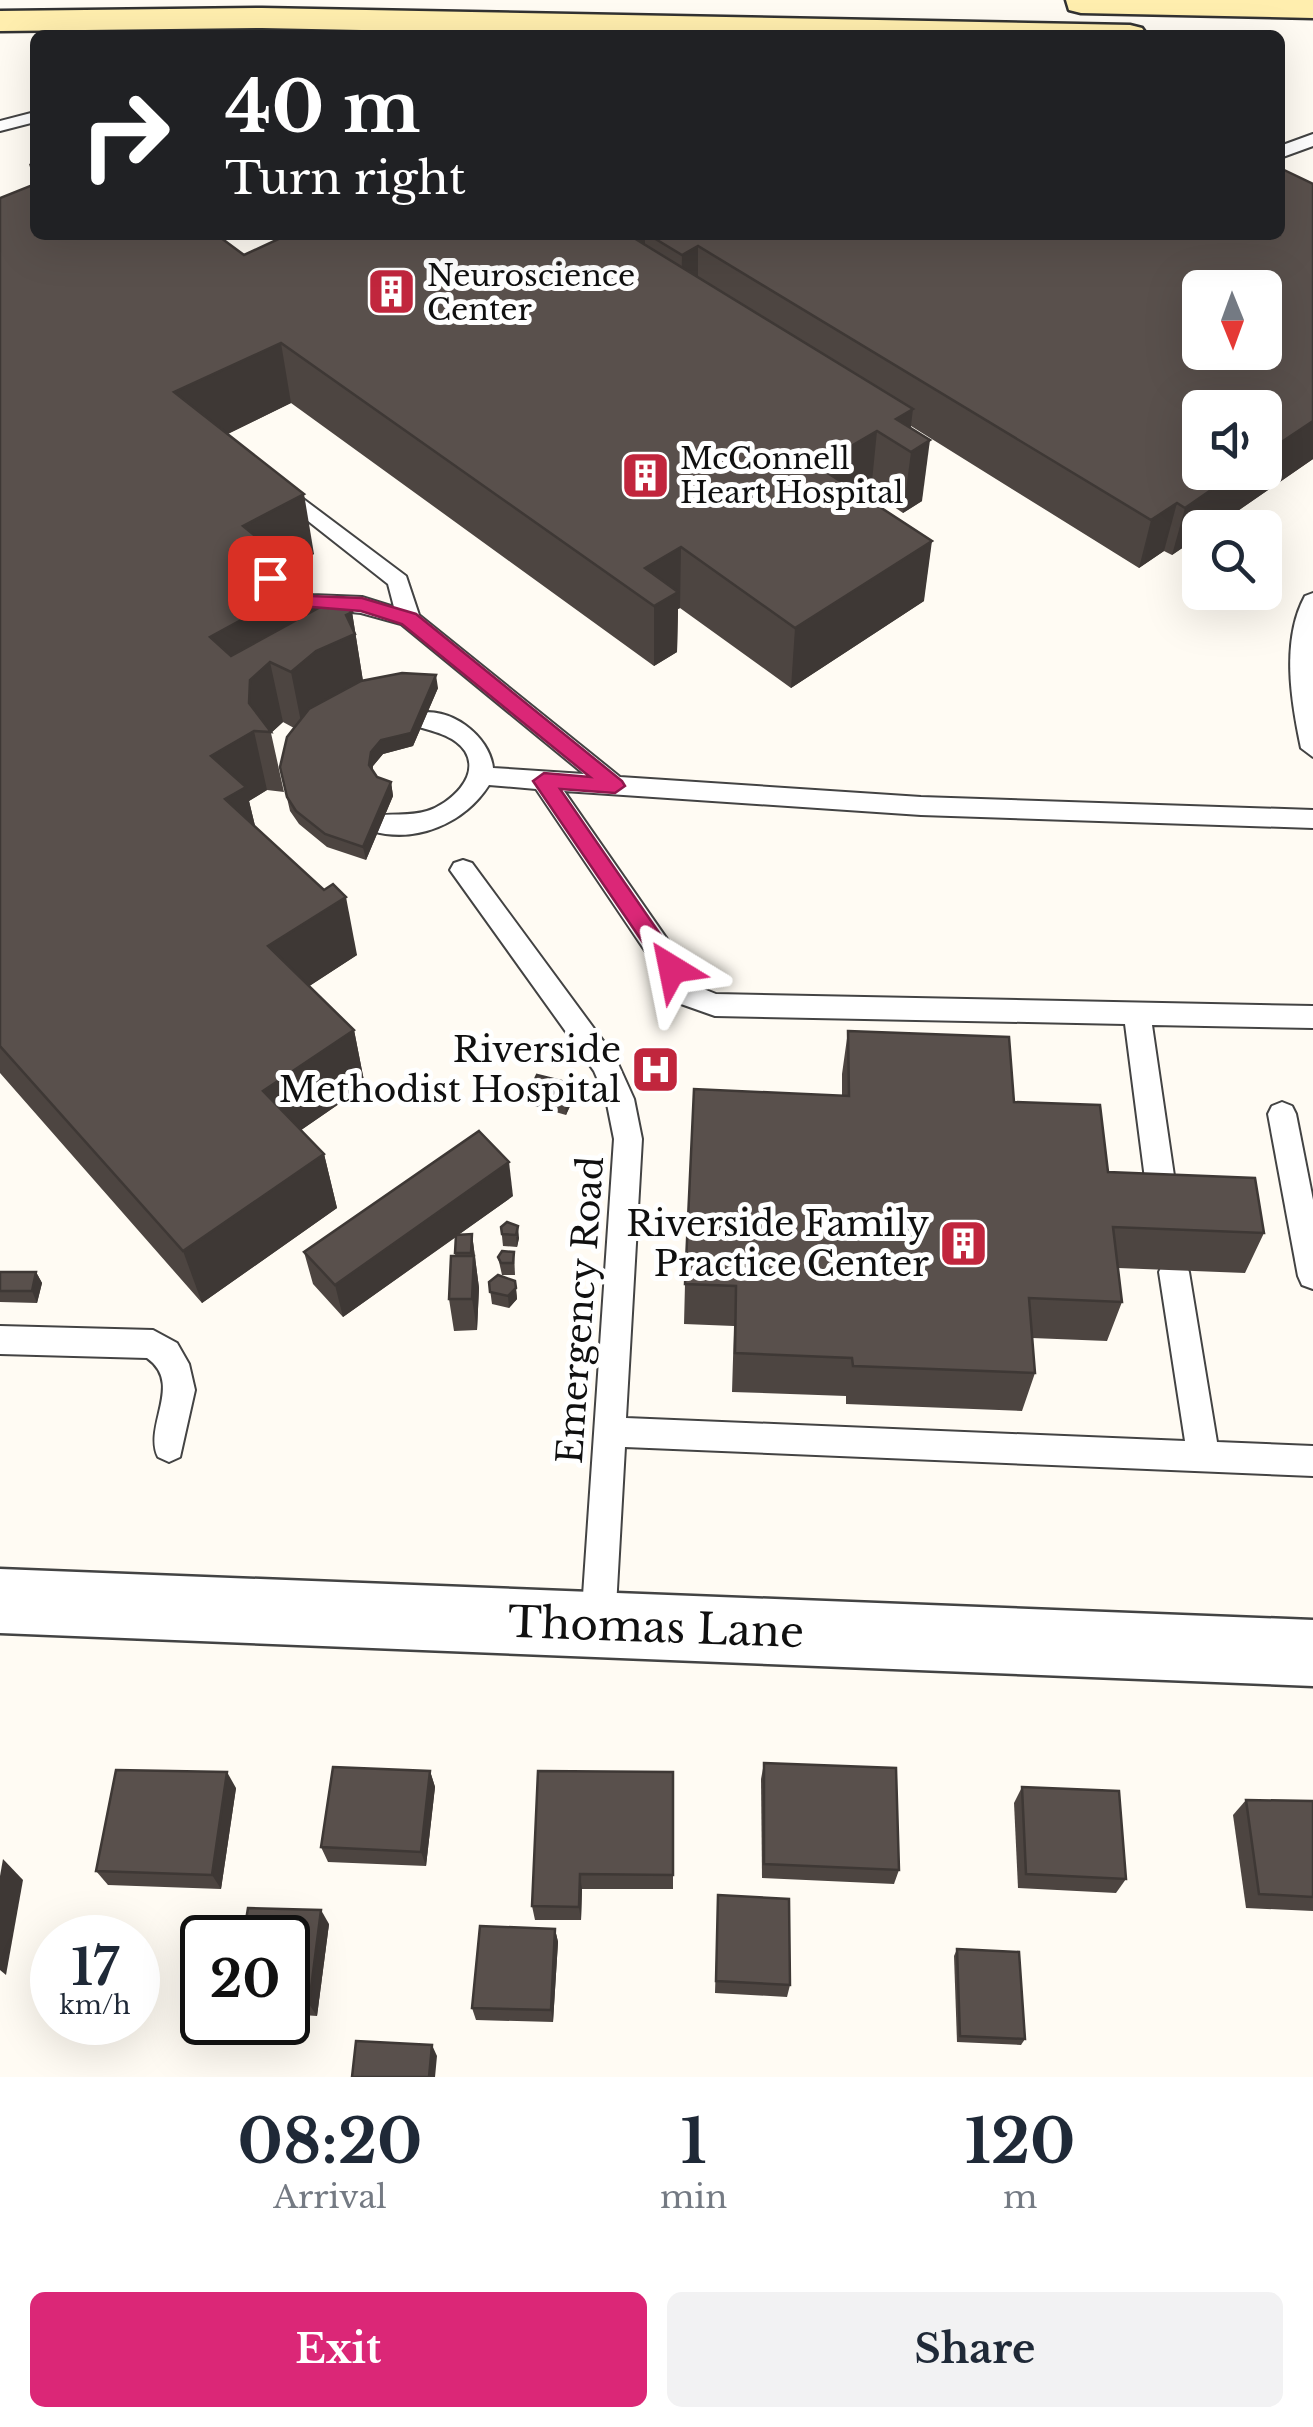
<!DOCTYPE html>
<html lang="en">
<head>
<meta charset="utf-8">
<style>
	:root { --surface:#fff; --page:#f2f2f3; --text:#1f2937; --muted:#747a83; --accent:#db2777 }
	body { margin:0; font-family:"Libre Baskerville",serif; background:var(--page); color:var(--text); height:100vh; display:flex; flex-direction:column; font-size:38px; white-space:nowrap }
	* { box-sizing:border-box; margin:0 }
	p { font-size:32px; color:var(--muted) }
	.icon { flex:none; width:55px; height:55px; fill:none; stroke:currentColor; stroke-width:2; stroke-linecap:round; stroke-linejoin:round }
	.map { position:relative; height:2077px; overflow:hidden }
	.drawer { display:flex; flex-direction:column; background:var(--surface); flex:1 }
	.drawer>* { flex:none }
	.banner { position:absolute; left:30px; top:30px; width:1255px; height:210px; border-radius:15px; box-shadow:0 10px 40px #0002; background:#202124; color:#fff; overflow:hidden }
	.needle { width:65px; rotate:179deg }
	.fabs { position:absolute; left:1182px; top:270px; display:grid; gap:20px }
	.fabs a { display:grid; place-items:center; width:100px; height:100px; border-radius:15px; background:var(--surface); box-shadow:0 10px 40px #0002; font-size:50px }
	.speed { position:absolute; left:30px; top:1915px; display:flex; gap:20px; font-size:50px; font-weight:700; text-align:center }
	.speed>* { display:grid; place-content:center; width:130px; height:130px; border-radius:50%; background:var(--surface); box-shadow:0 10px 40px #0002; line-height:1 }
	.speed small { font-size:25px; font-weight:400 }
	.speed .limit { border:5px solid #111; border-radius:15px; background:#fff; color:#111 }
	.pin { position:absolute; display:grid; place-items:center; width:85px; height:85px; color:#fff; margin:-42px; border-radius:20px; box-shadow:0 5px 15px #0006 }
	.me { position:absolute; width:110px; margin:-55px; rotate:325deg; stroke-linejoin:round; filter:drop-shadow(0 0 8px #0008) }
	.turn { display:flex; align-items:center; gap:35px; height:210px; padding:0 30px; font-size:45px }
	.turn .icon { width:130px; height:130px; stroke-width:2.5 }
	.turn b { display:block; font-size:70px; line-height:85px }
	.eta { display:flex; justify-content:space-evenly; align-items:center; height:170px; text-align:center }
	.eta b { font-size:60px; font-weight:700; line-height:70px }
	.action { display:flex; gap:20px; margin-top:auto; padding:20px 30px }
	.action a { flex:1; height:115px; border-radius:15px; background:var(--accent); color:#fff; font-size:40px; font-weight:700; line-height:115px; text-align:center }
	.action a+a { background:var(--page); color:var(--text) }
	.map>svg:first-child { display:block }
</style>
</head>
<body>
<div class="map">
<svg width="1313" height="2077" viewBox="0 0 1313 2077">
	<rect width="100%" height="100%" fill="#fffbf3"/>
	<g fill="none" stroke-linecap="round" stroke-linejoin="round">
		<defs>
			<g id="service">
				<path d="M 35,112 L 35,122 L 0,131 L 0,121 Z"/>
				<path d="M 1313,134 L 1313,146 L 1280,158 L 1280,146 Z"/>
				<path d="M 286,486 L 406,576 L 419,615 L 620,777 L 921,797 L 1313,810 L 1313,828 L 921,815 L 564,791 L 701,988 L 716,994 L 1313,1006 L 1313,1028 L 1152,1025 L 1179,1210 L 1174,1219 L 1164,1222 L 1154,1219 L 1149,1210 L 1125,1024 L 715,1016 L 681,1004 L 536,789 L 489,785 C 465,823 416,844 372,831 L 368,824 L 372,817 C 390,812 409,817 427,811 C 449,804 481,777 465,751 C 454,735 432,731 415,726 L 412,720 L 415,714 C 449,704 490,736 493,768 L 584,774 L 401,624 L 361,613 L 299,607 L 271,587 L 282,579 L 312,595 L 362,597 L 394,607 L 388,584 L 284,502 L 267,503 L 264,498 Z"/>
				<path d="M 1313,593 L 1313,757 L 1301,748 C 1291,701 1281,640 1305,596 Z"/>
				<path d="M 463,860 L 472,863 L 615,1057 L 634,1099 L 642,1139 L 626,1418 L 1185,1441 L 1159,1272 L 1163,1263 L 1174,1259 L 1185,1263 L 1189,1272 L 1217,1442 L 1313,1446 L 1313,1476 L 625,1447 L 615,1625 L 610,1637 L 598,1641 L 586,1637 L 581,1625 L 614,1139 L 606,1099 L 594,1071 L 450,870 L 454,863 Z"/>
				<path d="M 1282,1102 L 1292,1106 L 1296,1114 L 1313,1200 L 1313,1289 L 1302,1285 L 1298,1276 L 1268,1114 L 1272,1106 Z"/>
				<path d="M 0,1326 L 153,1330 L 177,1343 L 189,1364 L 195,1390 L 180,1457 L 169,1462 L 158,1457 C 143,1425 184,1384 147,1358 L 0,1354 Z"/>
			</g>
			<path id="minor" d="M 0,1569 L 1313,1620 L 1313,1686 L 0,1633 Z"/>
			<g id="secondary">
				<path d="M 1066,0 L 1313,0 L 1313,18 L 1081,13 L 1069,10 Z"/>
				<path d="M 262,8 L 1130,25 L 1142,28 L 1147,35 L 612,35 L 262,28 L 0,31 L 0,11 Z"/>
			</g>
		</defs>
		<use href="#service" stroke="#434343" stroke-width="4"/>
		<use href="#minor" stroke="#434343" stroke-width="5"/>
		<use href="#secondary" stroke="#323232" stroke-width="5"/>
		<use href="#service" fill="#fff" fill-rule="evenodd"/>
		<use href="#minor" fill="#fff" fill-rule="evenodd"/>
		<use href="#secondary" fill="#ffeeae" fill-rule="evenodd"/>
	</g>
	<g fill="#4d4541">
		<path d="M 35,161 L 35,235 L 244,255 L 287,235 L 1280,235 L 1313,184 L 1313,459 L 1213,528 L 1200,528 L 1200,536 L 1172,555 L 1164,551 L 1139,568 L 911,426 L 922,501 L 903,513 L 871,491 L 863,496 L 924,601 L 791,688 L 680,608 L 678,609 L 677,652 L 654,666 L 291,403 L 228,434 L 314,554 L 292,566 L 311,582 L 316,609 L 352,612 L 363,681 L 438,688 L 413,746 L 383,754 L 373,766 L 372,770 L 377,777 L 391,782 L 393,796 L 366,860 L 327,847 L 299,824 L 290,811 L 280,767 L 294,728 L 283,722 L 271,733 L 284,792 L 267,790 L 249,801 L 255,826 L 357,955 L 309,986 L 354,1030 L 365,1086 L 301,1130 L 324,1154 L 337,1208 L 202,1303 L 0,1073 L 0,198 L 35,184 L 29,164 Z"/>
		<path d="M 848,1031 L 1014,1102 L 1108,1172 L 1264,1233 L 1245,1273 L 1118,1268 L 1122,1302 L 1107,1341 L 1032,1338 L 1035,1373 L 1022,1411 L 846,1404 L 846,1396 L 732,1392 L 734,1326 L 684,1324 L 685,1284 L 842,1095 L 842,1074 Z"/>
		<path d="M 574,1084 L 574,1097 L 566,1115 L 531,1105 L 529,1092 Z"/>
		<path d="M 513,1196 L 458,1235 L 472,1234 L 479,1288 L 477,1330 L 454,1331 L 449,1299 L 455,1256 L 456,1237 L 343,1317 L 313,1284 L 304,1252 Z"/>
		<path d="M 501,1227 L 519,1238 L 517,1247 L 503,1246 Z"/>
		<path d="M 514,1252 L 515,1275 L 502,1275 L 498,1257 Z"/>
		<path d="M 0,1272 L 36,1272 L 42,1283 L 37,1303 L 0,1302 Z"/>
		<path d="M 515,1281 L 517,1299 L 509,1308 L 492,1304 L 489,1282 Z"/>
		<path d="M 764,1763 L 899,1870 L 894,1884 L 762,1878 L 761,1779 Z"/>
		<path d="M 430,1771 L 435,1787 L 426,1866 L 328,1862 L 321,1847 Z"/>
		<path d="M 673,1772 L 673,1889 L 582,1889 L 581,1920 L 535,1920 L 532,1906 Z"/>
		<path d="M 1022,1787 L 1126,1879 L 1116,1893 L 1018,1888 L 1014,1803 Z"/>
		<path d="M 236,1788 L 221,1889 L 108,1885 L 96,1871 Z"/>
		<path d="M 1246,1800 L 1313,1801 L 1313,1911 L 1246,1908 L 1233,1815 Z"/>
		<path d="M 718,1895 L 790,1985 L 787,1997 L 715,1993 Z"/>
		<path d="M 329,1924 L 317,2016 L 288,2014 L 288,1938 Z"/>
		<path d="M 555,1929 L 558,1942 L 553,2022 L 476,2020 L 472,2008 Z"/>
		<path d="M 957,1949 L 1025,2039 L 1021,2045 L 957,2042 L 954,1956 Z"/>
	</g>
	<g fill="#3e3835">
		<path d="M 640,235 L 645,235 L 645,280 L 635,238 Z"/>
		<path d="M 698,246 L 698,294 L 681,302 L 682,255 Z"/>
		<path d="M 281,343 L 291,403 L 188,453 L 174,392 Z"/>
		<path d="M 913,409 L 908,450 L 896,419 Z"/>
		<path d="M 1313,421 L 1313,459 L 1213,528 L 1200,528 L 1200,536 L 1172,555 L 1185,508 L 1237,472 L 1265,472 L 1265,453 Z"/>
		<path d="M 877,431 L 871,491 L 813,527 L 817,466 Z"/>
		<path d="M 930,440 L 922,501 L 903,513 L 911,452 Z"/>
		<path d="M 304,494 L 314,554 L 255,586 L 243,526 Z"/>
		<path d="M 1177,503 L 1164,551 L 1139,568 L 1151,520 Z"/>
		<path d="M 932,541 L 924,601 L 791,688 L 795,628 Z"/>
		<path d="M 681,547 L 680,608 L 678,609 L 677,652 L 654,666 L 654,606 L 645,568 Z"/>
		<path d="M 311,582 L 322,643 L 270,662 L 283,722 L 271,733 L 249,703 L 210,637 Z"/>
		<path d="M 352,612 L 365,694 L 303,732 L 291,672 L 346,615 Z"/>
		<path d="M 436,675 L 438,688 L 413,746 L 383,754 L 373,766 L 372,778 L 369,765 L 371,752 Z"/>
		<path d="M 254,731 L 267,790 L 249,801 L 260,846 L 229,813 L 211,756 Z"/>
		<path d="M 391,782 L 393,796 L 366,860 L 363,847 Z"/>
		<path d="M 346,897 L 357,955 L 282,1004 L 268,946 Z"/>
		<path d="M 354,1030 L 365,1086 L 278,1146 L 263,1091 Z"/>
		<path d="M 574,1084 L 574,1097 L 566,1115 L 565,1103 Z"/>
		<path d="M 324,1154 L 337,1208 L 202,1303 L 183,1251 Z"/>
		<path d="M 509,1162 L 513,1196 L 343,1317 L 335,1285 Z"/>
		<path d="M 518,1226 L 519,1238 L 517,1247 L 516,1235 Z"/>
		<path d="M 472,1234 L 479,1288 L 477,1330 L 472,1299 L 473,1269 L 471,1253 Z"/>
		<path d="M 36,1272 L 42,1283 L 37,1303 L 32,1291 Z"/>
		<path d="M 516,1288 L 517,1299 L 509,1308 L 508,1296 Z"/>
		<path d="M 430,1771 L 435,1787 L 426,1866 L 421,1852 Z"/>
		<path d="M 227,1772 L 236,1788 L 221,1889 L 212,1875 Z"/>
		<path d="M 3,1859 L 23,1880 L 6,1975 L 0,1970 L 0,1876 Z"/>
		<path d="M 580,1874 L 582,1889 L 581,1920 L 579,1907 Z"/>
		<path d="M 321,1910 L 329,1924 L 317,2016 L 309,2004 Z"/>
		<path d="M 555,1929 L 558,1942 L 553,2022 L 551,2010 Z"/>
		<path d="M 432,2045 L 437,2056 L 435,2077 L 429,2077 Z"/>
	</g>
	<g fill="#59504c" stroke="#3e3835" stroke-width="2.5" fill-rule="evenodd">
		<path d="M 1280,168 L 1313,184 L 1313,421 L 1265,453 L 1265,408 L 1200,408 L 1200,472 L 1237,472 L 1185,508 L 1177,503 L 1151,520 L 698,246 L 682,255 L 649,235 L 1280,235 ZM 1200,288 L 1265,288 L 1265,352 L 1200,352 Z"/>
		<path d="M 35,184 L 35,235 L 217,235 L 244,255 L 287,235 L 629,235 L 913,409 L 896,419 L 930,440 L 911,452 L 877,431 L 817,466 L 932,541 L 795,628 L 681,547 L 645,568 L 678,592 L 654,606 L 281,343 L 174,392 L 304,494 L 243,526 L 311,582 L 210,637 L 231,656 L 335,599 L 352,612 L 346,615 L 355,634 L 316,651 L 291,672 L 270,662 L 250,680 L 249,703 L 271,732 L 254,731 L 211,756 L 246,787 L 225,799 L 324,890 L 333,884 L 346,897 L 268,946 L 354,1030 L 263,1091 L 324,1154 L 183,1251 L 0,1046 L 0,198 Z"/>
		<path d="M 402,673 L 436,675 L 411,733 L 381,740 L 371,752 L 369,765 L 377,777 L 391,782 L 363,847 L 325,834 L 296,811 L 287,797 L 280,767 L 287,737 L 309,709 L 361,681 Z"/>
		<path d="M 848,1031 L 1009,1037 L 1014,1102 L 1100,1105 L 1108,1172 L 1255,1178 L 1264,1233 L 1113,1227 L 1122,1302 L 1029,1298 L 1035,1373 L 853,1366 L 852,1358 L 735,1353 L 736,1286 L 685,1284 L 694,1089 L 849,1096 Z"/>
		<path d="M 537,1075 L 574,1084 L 565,1103 L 529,1092 Z"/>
		<path d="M 479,1131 L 509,1162 L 335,1285 L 304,1252 Z"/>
		<path d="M 507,1222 L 518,1226 L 516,1235 L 502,1234 L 501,1227 Z"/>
		<path d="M 472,1234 L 471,1253 L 455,1253 L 456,1235 Z"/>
		<path d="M 502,1251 L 514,1252 L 513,1263 L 501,1263 L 498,1257 Z"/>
		<path d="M 451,1256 L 474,1256 L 472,1299 L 449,1299 Z"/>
		<path d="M 0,1272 L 36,1272 L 32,1291 L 0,1291 Z"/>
		<path d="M 498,1275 L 515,1281 L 516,1288 L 508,1296 L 490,1292 L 489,1282 Z"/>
		<path d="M 764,1763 L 896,1768 L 899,1870 L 764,1864 Z"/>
		<path d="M 333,1767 L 430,1771 L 421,1852 L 321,1847 Z"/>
		<path d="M 116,1770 L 227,1772 L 212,1875 L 96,1871 Z"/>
		<path d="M 538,1771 L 673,1772 L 673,1875 L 580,1874 L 579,1907 L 532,1906 Z"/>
		<path d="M 1022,1787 L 1119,1791 L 1126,1879 L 1026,1874 Z"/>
		<path d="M 1246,1800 L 1313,1801 L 1313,1897 L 1259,1894 Z"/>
		<path d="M 718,1895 L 789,1899 L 790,1985 L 716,1981 Z"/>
		<path d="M 248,1908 L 321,1910 L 309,2004 L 288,2003 L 288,1938 L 243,1938 Z"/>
		<path d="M 480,1926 L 555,1929 L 551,2010 L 472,2008 Z"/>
		<path d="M 957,1949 L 1019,1952 L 1025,2039 L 960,2036 Z"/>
		<path d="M 356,2041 L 432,2045 L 429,2077 L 352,2077 Z"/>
	</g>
	<path fill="#db2777" stroke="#8e194d" stroke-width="2.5" d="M 270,572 L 311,596 L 362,598 L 416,614 L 622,781 L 625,786 L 615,793 L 560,789 L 680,963 L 684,969 L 680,975 L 665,975 L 533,781 L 544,773 L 590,777 L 402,624 L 361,611 L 300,606 L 263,583 L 261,578 Z"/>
	<defs>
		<symbol id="building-square" viewBox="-11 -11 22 22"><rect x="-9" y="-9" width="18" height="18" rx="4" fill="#c1263d" stroke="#fff"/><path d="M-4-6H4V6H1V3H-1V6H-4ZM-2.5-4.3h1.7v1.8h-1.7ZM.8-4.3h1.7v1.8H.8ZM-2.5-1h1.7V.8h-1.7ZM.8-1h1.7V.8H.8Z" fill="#fff"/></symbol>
		<symbol id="hospital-square" viewBox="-11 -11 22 22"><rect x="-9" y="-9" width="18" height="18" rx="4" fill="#c1263d" stroke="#fff"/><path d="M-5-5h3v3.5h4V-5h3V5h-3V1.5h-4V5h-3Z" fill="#fff"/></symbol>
	</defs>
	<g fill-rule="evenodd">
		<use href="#building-square" x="364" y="264" width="55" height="55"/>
		<use href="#building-square" x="618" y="448" width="55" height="55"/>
		<use href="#hospital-square" x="628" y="1042" width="55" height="55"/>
		<use href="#building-square" x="936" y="1216" width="55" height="55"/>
	</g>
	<g text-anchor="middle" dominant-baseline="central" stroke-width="10" stroke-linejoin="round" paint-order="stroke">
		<g font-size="30" fill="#101010" stroke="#fff" text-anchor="start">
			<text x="427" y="275">Neuroscience<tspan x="427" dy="34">Center</tspan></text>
			<text x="680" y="458">McConnell<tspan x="680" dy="34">Heart Hospital</tspan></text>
		</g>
		<g font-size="35" fill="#101010" stroke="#fff" text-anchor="end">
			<text x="621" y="1049">Riverside<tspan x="621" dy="40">Methodist Hospital</tspan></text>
			<text x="929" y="1223">Riverside Family<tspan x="929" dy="40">Practice Center</tspan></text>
		</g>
		<g font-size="35" fill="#101010" stroke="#fff">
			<text transform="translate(580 1310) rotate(-86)">Emergency Road</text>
		</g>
		<g font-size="42" fill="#101010" stroke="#fff">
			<text transform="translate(656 1627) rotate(2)">Thomas Lane</text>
		</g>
	</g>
</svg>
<div class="fabs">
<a><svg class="needle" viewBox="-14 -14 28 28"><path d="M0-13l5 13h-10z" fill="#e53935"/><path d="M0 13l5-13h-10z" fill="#747a83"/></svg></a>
<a><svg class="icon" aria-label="sound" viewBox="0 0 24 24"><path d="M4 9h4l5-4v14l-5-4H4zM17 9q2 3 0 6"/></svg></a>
<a><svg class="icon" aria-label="search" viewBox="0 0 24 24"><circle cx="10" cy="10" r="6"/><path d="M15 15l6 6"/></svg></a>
</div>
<div class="speed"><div>17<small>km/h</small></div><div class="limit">20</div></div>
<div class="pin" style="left:270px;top:578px;background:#d93025"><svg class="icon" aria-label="arrive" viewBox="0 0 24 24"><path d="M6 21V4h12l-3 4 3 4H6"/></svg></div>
<svg class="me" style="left:672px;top:969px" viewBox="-20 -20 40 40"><path d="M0-17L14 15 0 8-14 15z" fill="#db2777" stroke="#fff" stroke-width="4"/></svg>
<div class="banner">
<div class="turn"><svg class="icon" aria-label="right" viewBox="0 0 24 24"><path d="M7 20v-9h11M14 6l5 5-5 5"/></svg><div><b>40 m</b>Turn right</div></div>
</div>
</div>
<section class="drawer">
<div class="eta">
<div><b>08:20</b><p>Arrival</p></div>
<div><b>1</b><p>min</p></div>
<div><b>120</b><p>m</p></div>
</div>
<div class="action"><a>Exit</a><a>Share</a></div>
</section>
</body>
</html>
